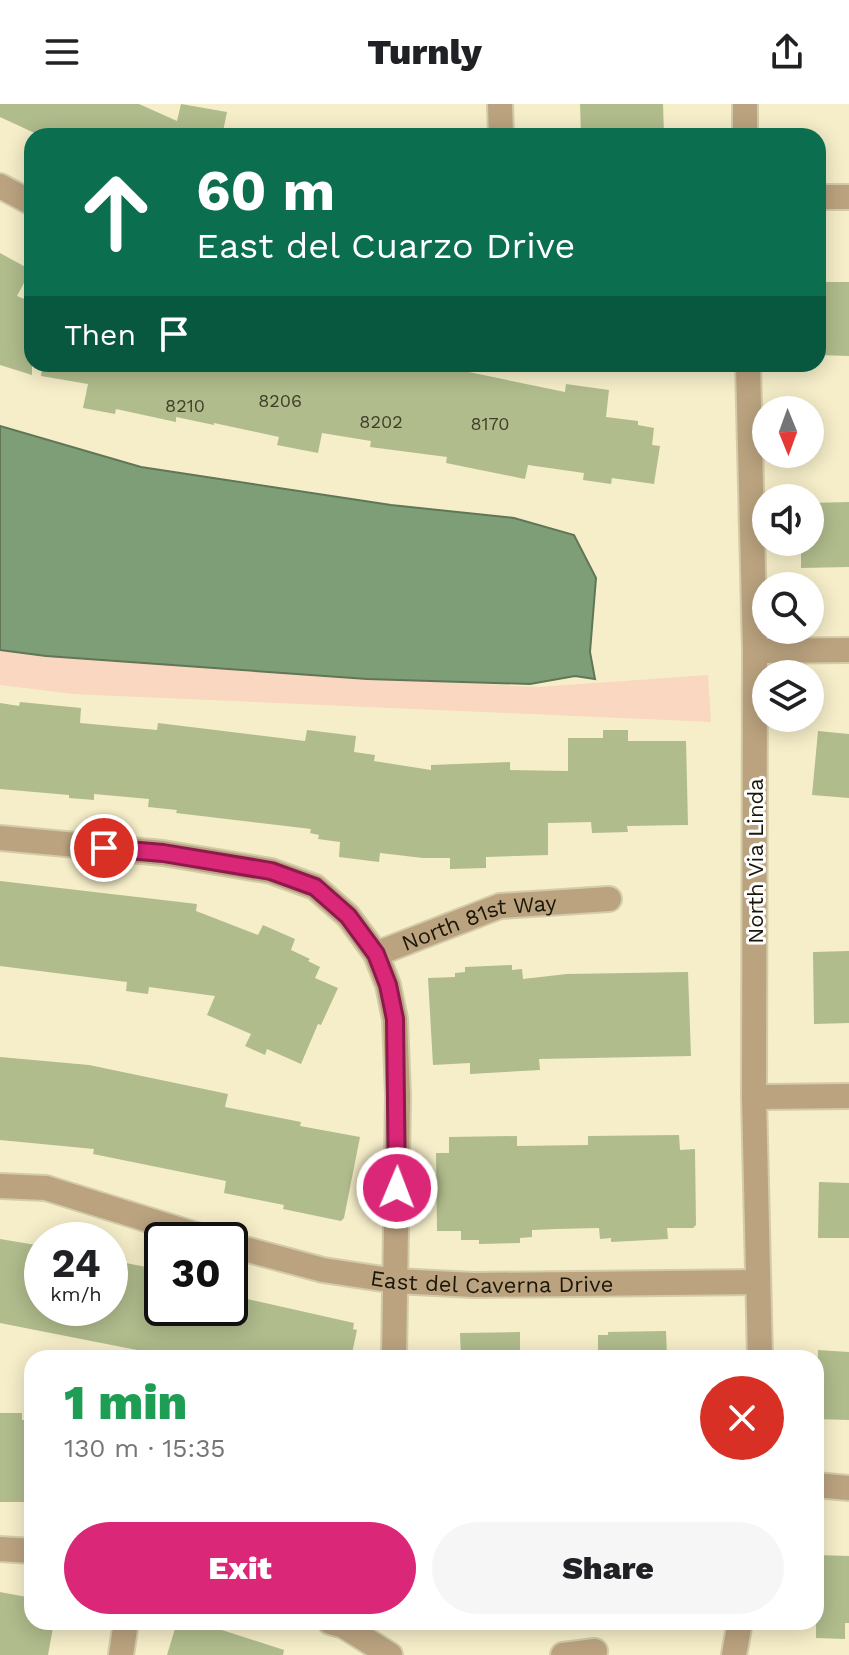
<!DOCTYPE html>
<html lang="en">
<head>
<meta charset="utf-8">
<style>
	:root { --surface:#fff; --page:#f6f6f6; --text:#202124; --muted:#757577; --accent:#db2777 }
	body { margin:0; font-family:"Work Sans",sans-serif; background:var(--page); color:var(--text); height:100vh; display:flex; flex-direction:column; font-size:30px; white-space:nowrap }
	* { box-sizing:border-box; margin:0 }
	p { font-size:26px; color:var(--muted) }
	.icon { flex:none; width:44px; height:44px; fill:none; stroke:currentColor; stroke-width:2; stroke-linecap:round; stroke-linejoin:round }
	.map { position:relative; flex:1; overflow:hidden }
	.details { position:absolute; left:24px; top:1246px; width:800px; height:280px; display:flex; flex-direction:column; background:var(--surface); border-radius:24px; box-shadow:0 4px 20px #0003 }
	.details>* { flex:none }
	.top-card { position:absolute; left:24px; top:24px; width:802px; height:244px; border-radius:24px; box-shadow:0 4px 20px #0003; background:#0b6e4f; color:#fff; overflow:hidden }
	.needle { width:52px; rotate:179deg }
	.tools { position:absolute; left:752px; top:292px; display:grid; gap:16px }
	.tools a { display:grid; place-items:center; width:72px; height:72px; border-radius:50%; background:var(--surface); box-shadow:0 4px 20px #0003; font-size:40px }
	.speed { position:absolute; left:24px; top:1118px; display:flex; gap:16px; font-size:40px; font-weight:700; text-align:center }
	.speed>* { display:grid; place-content:center; width:104px; height:104px; border-radius:50%; background:var(--surface); box-shadow:0 4px 20px #0003; line-height:1 }
	.speed small { font-size:20px; font-weight:400 }
	.speed .limit { border:4px solid #111; border-radius:12px; background:#fff; color:#111 }
	.pin { position:absolute; display:grid; place-items:center; width:68px; height:68px; color:#fff; margin:-34px; border:4px solid #fff; border-radius:50%; box-shadow:0 2px 8px #0007 }
	.me { position:absolute; width:88px; margin:-44px; rotate:1deg; stroke-linejoin:round; filter:drop-shadow(0 0 6px #0008) }
	.turn { display:flex; align-items:center; gap:28px; height:168px; padding:0 40px; font-size:36px }
	.turn .icon { width:104px; height:104px; stroke-width:2.5 }
	.turn b { display:block; font-size:56px; line-height:68px }
	.then { display:flex; align-items:center; height:76px; padding:0 40px; background:#0003; gap:16px; font-size:30px }
	.round { display:grid; place-items:center; flex:none; width:84px; height:84px; border-radius:42px; background:var(--page) }
	.summary { display:flex; align-items:center; justify-content:space-between; height:136px; padding:0 40px }
	h1 { font-size:48px; font-weight:800; line-height:60px; color:#1e9e55 }
	.primary-button { display:flex; gap:16px; margin-top:auto; padding:16px 40px }
	.primary-button a { flex:1; height:92px; border-radius:48px; background:var(--accent); color:#fff; font-size:32px; font-weight:800; line-height:92px; text-align:center }
	.primary-button a+a { background:var(--page); color:var(--text) }
	header { display:flex; justify-content:space-between; align-items:center; height:104px; padding:0 40px; background:var(--surface); font-size:36px; font-weight:800 }
	.map>svg:first-child { display:block }
</style>
</head>
<body>
<header><svg class="icon" aria-label="menu" viewBox="0 0 24 24"><path d="M4 6h16M4 12h16M4 18h16"/></svg>Turnly<svg class="icon" aria-label="share" viewBox="0 0 24 24"><path d="M12 15V3M7 8l5-5 5 5M5 13v7h14v-7"/></svg></header>
<div class="map">
<svg width="849" height="1551" viewBox="0 0 849 1551">
	<rect width="100%" height="100%" fill="#f6eec9"/>
	<path fill="#f9d7c0" d="M 0,544 L 255,568 L 538,583 L 708,571 L 711,618 L 73,590 L 0,581 Z"/>
	<path fill="#7e9e77" stroke="#607656" stroke-width="2" d="M 0,322 L 141,363 L 391,401 L 514,414 L 574,431 L 596,474 L 590,548 L 595,575 L 575,572 L 530,580 L 367,575 L 46,552 L 0,546 Z"/>
	<g fill="#b0bc8c">
		<path d="M 0,0 L 139,0 L 177,17 L 181,0 L 227,8 L 222,32 L 41,32 L 0,13 Z"/>
		<path d="M 580,0 L 663,0 L 664,32 L 581,32 Z"/>
		<path d="M 0,149 L 31,166 L 17,192 L 32,198 L 32,271 L 0,261 Z"/>
		<path d="M 818,178 L 849,178 L 849,252 L 818,251 Z"/>
		<path d="M 42,260 L 430,260 L 565,288 L 566,280 L 609,286 L 606,313 L 638,317 L 638,321 L 654,324 L 652,341 L 660,342 L 654,380 L 612,374 L 611,380 L 583,376 L 584,369 L 528,361 L 525,375 L 446,359 L 447,353 L 370,343 L 371,337 L 322,329 L 318,349 L 277,341 L 279,333 L 214,319 L 214,321 L 176,313 L 176,318 L 116,305 L 115,310 L 83,304 L 88,280 L 41,272 Z"/>
		<path d="M 849,398 L 849,463 L 801,464 L 801,438 L 810,438 L 810,399 Z"/>
		<path d="M 20,598 L 81,604 L 80,619 L 157,626 L 158,619 L 305,637 L 307,626 L 356,632 L 354,648 L 375,651 L 374,657 L 431,666 L 431,661 L 510,658 L 510,666 L 568,667 L 568,634 L 603,634 L 603,626 L 628,626 L 628,637 L 686,637 L 688,721 L 627,722 L 628,728 L 592,729 L 591,718 L 548,719 L 548,751 L 486,753 L 486,764 L 450,765 L 450,754 L 423,754 L 380,749 L 379,758 L 339,753 L 340,738 L 318,735 L 319,731 L 310,729 L 311,725 L 176,709 L 177,706 L 148,703 L 149,695 L 94,690 L 94,696 L 69,694 L 69,691 L 0,685 L 0,599 L 19,602 Z"/>
		<path d="M 818,627 L 849,630 L 849,694 L 812,691 Z"/>
		<path d="M 0,777 L 197,800 L 196,807 L 258,831 L 263,821 L 295,835 L 291,846 L 310,855 L 308,857 L 320,863 L 315,874 L 338,884 L 321,921 L 318,920 L 301,960 L 267,945 L 265,951 L 245,942 L 251,930 L 207,911 L 215,892 L 149,883 L 148,890 L 126,887 L 127,878 L 0,862 Z"/>
		<path d="M 849,847 L 849,919 L 814,920 L 813,848 Z"/>
		<path d="M 512,861 L 512,866 L 522,865 L 523,875 L 567,870 L 688,868 L 691,952 L 539,955 L 540,966 L 470,970 L 470,959 L 433,961 L 428,874 L 455,873 L 455,869 L 465,868 L 465,863 Z"/>
		<path d="M 0,953 L 89,961 L 228,990 L 225,1003 L 301,1018 L 300,1022 L 360,1033 L 344,1114 L 341,1117 L 283,1105 L 284,1101 L 224,1089 L 226,1077 L 93,1050 L 94,1045 L 0,1036 Z"/>
		<path d="M 679,1031 L 680,1046 L 695,1045 L 696,1121 L 693,1124 L 667,1124 L 668,1135 L 611,1138 L 611,1134 L 600,1135 L 599,1124 L 556,1125 L 532,1126 L 532,1133 L 520,1134 L 520,1139 L 479,1140 L 479,1136 L 461,1136 L 461,1127 L 437,1127 L 436,1049 L 449,1049 L 449,1033 L 517,1032 L 517,1042 L 588,1041 L 588,1032 Z"/>
		<path d="M 819,1078 L 849,1079 L 849,1134 L 818,1134 Z"/>
		<path d="M 0,1135 L 42,1142 L 42,1204 L 110,1204 L 110,1156 L 162,1166 L 162,1204 L 236,1204 L 238,1193 L 354,1219 L 353,1225 L 357,1226 L 351,1254 L 146,1254 L 147,1248 L 0,1219 Z"/>
		<path d="M 666,1227 L 667,1254 L 598,1254 L 598,1231 L 608,1231 L 608,1228 Z"/>
		<path d="M 520,1228 L 520,1254 L 461,1254 L 460,1229 Z"/>
		<path d="M 818,1246 L 849,1248 L 849,1316 L 816,1315 Z"/>
		<path d="M 0,1309 L 22,1309 L 22,1316 L 32,1316 L 32,1398 L 0,1398 Z"/>
		<path d="M 816,1451 L 849,1452 L 849,1519 L 845,1519 L 845,1535 L 816,1534 Z"/>
		<path d="M 0,1488 L 32,1494 L 32,1518 L 54,1518 L 48,1551 L 0,1551 Z"/>
		<path d="M 177,1518 L 197,1518 L 284,1546 L 283,1551 L 167,1551 Z"/>
	</g>
	<g fill="none" stroke-linecap="round" stroke-linejoin="round">
		<defs>
			<g id="minor">
				<path d="M 500,0 L 501,32"/>
				<path d="M 0,82 L 32,99"/>
				<path d="M 818,93 L 849,93"/>
				<path d="M 755,547 L 849,546"/>
				<path d="M 0,734 L 163,749 L 271,767 L 315,783 L 348,812 L 376,850"/>
				<path d="M 754,993 L 849,992"/>
				<path d="M 0,1082 L 46,1084 L 213,1136"/>
				<path id="s1" d="M 230,1141 L 323,1166 L 396,1177 L 474,1181 L 758,1178"/>
				<path id="s2" d="M 394,1254 L 398,992 L 395,915 L 388,881 L 376,850 L 500,802 L 609,795"/>
				<path d="M 816,1381 L 849,1384"/>
				<path d="M 0,1445 L 32,1447"/>
				<path d="M 330,1518 L 344,1522 L 390,1551"/>
				<path d="M 121,1551 L 126,1518"/>
				<path d="M 563,1551 L 595,1547"/>
			</g>
			<g id="tertiary">
				<path d="M 745,0 L 745,32"/>
				<path d="M 748,260 L 755,547 L 754,993 L 760,1254"/>
				<path d="M 734,1551 L 740,1518"/>
			</g>
		</defs>
		<use href="#minor" stroke="#d3ccaa" stroke-width="28"/>
		<use href="#tertiary" stroke="#d3ccaa" stroke-width="28"/>
		<use href="#minor" stroke="#bba37f" stroke-width="24"/>
		<use href="#tertiary" stroke="#bba37f" stroke-width="24"/>
	</g>
	<g fill="none" stroke-linecap="round" stroke-linejoin="round">
		<defs>
			<path id="route" d="M 104,744 L 163,749 L 271,767 L 315,783 L 348,812 L 376,850 L 388,881 L 395,915 L 397,1084"/>
		</defs>
		<use href="#route" stroke="#8e194d" stroke-width="20"/>
		<use href="#route" stroke="#db2777" stroke-width="14"/>
	</g>
	<g text-anchor="middle" dominant-baseline="central" stroke-width="6" stroke-linejoin="round" paint-order="stroke">
		<g font-size="18" fill="#40402a">
			<text x="280" y="296">8206</text>
			<text x="185" y="301">8210</text>
			<text x="381" y="317">8202</text>
			<text x="490" y="319">8170</text>
		</g>
		<g font-size="22" fill="#1a1709" stroke="#fff">
			<text transform="translate(755 757) rotate(-90)">North Via Linda</text>
			<text stroke="none"><textPath href="#s2" startOffset="516">North 81st Way</textPath></text>
			<text stroke="none"><textPath href="#s1" startOffset="266">East del Caverna Drive</textPath></text>
		</g>
	</g>
</svg>
<div class="tools">
<a><svg class="needle" viewBox="-14 -14 28 28"><path d="M0-13l5 13h-10z" fill="#e53935"/><path d="M0 13l5-13h-10z" fill="#757577"/></svg></a>
<a><svg class="icon" aria-label="sound" viewBox="0 0 24 24"><path d="M4 9h4l5-4v14l-5-4H4zM17 9q2 3 0 6"/></svg></a>
<a><svg class="icon" aria-label="search" viewBox="0 0 24 24"><circle cx="10" cy="10" r="6"/><path d="M15 15l6 6"/></svg></a>
<a><svg class="icon" aria-label="layers" viewBox="0 0 24 24"><path d="M12 4l9 5-9 5-9-5zM3 14l9 5 9-5"/></svg></a>
</div>
<div class="speed"><div>24<small>km/h</small></div><div class="limit">30</div></div>
<div class="pin" style="left:104px;top:744px;background:#d93025"><svg class="icon" aria-label="arrive" viewBox="0 0 24 24"><path d="M6 21V4h12l-3 4 3 4H6"/></svg></div>
<svg class="me" style="left:397px;top:1084px" viewBox="-20 -20 40 40"><circle r="17" fill="#db2777" stroke="#fff" stroke-width="3"/><path d="M0-11L8 9 0 5-8 9z" fill="#fff"/></svg>
<div class="top-card">
<div class="turn"><svg class="icon" aria-label="ahead" viewBox="0 0 24 24"><path d="M12 20V5M6 11l6-6 6 6"/></svg><div><b>60 m</b>East del Cuarzo Drive</div></div>
<div class="then">Then<svg class="icon" aria-label="arrive" viewBox="0 0 24 24"><path d="M6 21V4h12l-3 4 3 4H6"/></svg></div>
</div>
<section class="details">
<div class="summary"><div><h1>1 min</h1><p>130 m · 15:35</p></div><a class="round" style="background:#d93025;color:#fff"><svg class="icon" aria-label="close" viewBox="0 0 24 24"><path d="M6 6l12 12M18 6L6 18"/></svg></a></div>
<div class="primary-button"><a>Exit</a><a>Share</a></div>
</section>
</div>
</body>
</html>
